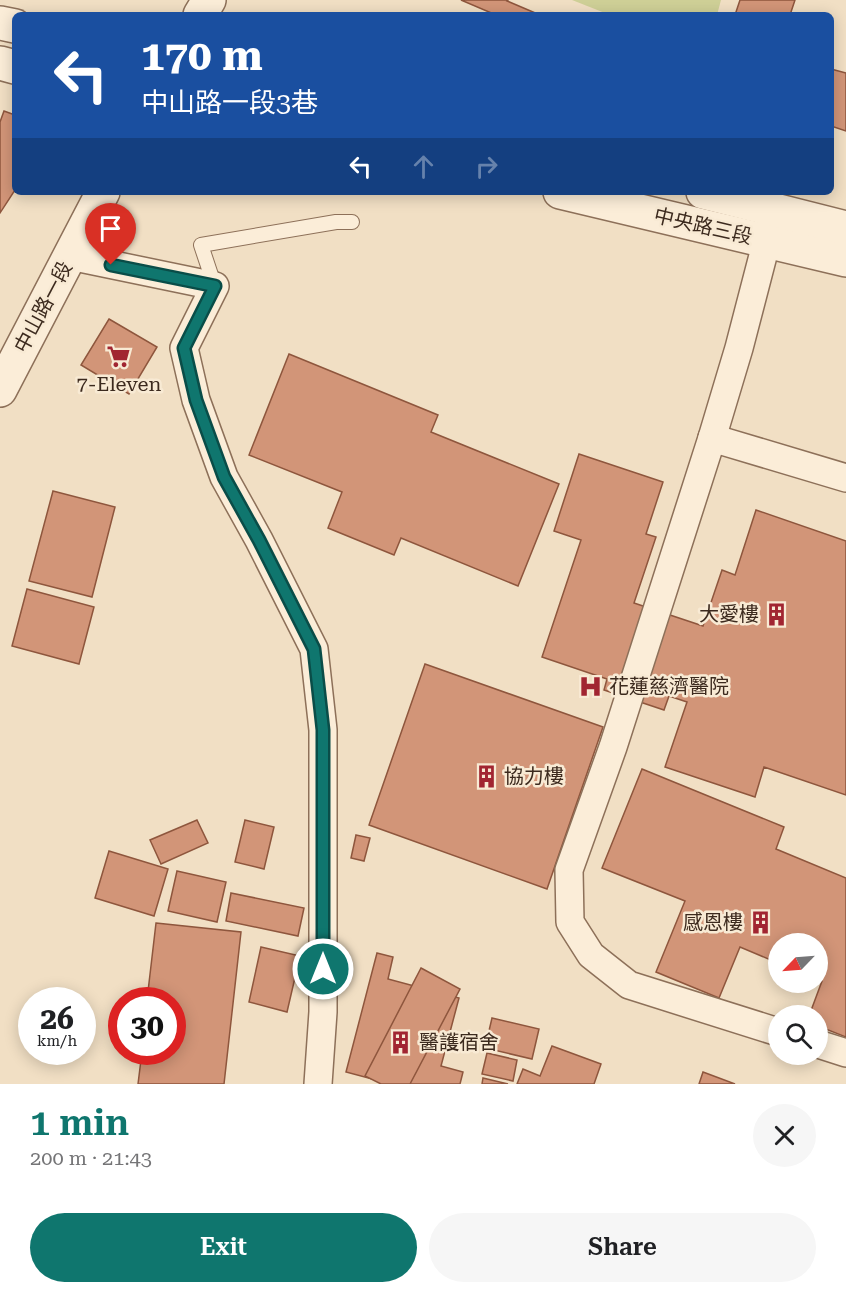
<!DOCTYPE html>
<html lang="en">
<head>
<meta charset="utf-8">
<style>
	:root { --surface:#fff; --page:#f6f6f6; --text:#202124; --muted:#757577; --accent:#0f766e }
	body { margin:0; font-family:"Roboto Serif","Noto Sans TC",serif; background:var(--page); color:var(--text); height:100vh; display:flex; flex-direction:column; font-size:22px; white-space:nowrap }
	* { box-sizing:border-box; margin:0 }
	p { font-size:20px; color:var(--muted) }
	.icon { flex:none; width:33px; height:33px; fill:none; stroke:currentColor; stroke-width:2; stroke-linecap:round; stroke-linejoin:round }
	.map { position:relative; height:1084px; overflow:hidden }
	.drawer { display:flex; flex-direction:column; background:var(--surface); flex:1 }
	.drawer>* { flex:none }
	.banner { position:absolute; left:12px; top:12px; width:822px; height:183px; border-radius:9px; box-shadow:0 3px 15px #0003; background:#1a4fa0; color:#fff; overflow:hidden }
	.needle { width:39px; rotate:245deg }
	.controls { position:absolute; left:768px; top:933px; display:grid; gap:12px }
	.controls a { display:grid; place-items:center; width:60px; height:60px; border-radius:50%; background:var(--surface); box-shadow:0 3px 15px #0003; font-size:30px }
	.speed { position:absolute; left:18px; top:987px; display:flex; gap:12px; font-size:30px; font-weight:700; text-align:center }
	.speed>* { display:grid; place-content:center; width:78px; height:78px; border-radius:50%; background:var(--surface); box-shadow:0 3px 15px #0003; line-height:1 }
	.speed small { font-size:15px; font-weight:400 }
	.speed .limit { border:9px solid #d22; background:#fff; color:#111 }
	.pin { position:absolute; display:grid; place-items:center; width:51px; height:51px; color:#fff; margin:-62px -26px; border-radius:50% 50% 50% 0; rotate:-45deg; box-shadow:0 0 6px #0007 }
	.pin .icon { rotate:45deg }
	.me { position:absolute; width:66px; margin:-33px; rotate:0deg; stroke-linejoin:round; filter:drop-shadow(0 0 4px #0008) }
	.turn { display:flex; align-items:center; gap:21px; height:126px; padding:0 30px; font-size:27px }
	.turn .icon { width:78px; height:78px; stroke-width:2.5 }
	.turn b { display:block; font-size:42px; line-height:51px }
	.lanes { display:flex; align-items:center; height:57px; padding:0 30px; background:#0003; justify-content:center; gap:30px; direction:ltr }
	.lanes .off { opacity:.35 }
	.round { display:grid; place-items:center; flex:none; width:63px; height:63px; border-radius:32px; background:var(--page) }
	.headline { display:flex; align-items:center; justify-content:space-between; height:102px; padding:0 30px }
	h1 { font-size:36px; font-weight:600; line-height:45px; color:var(--accent) }
	.cta { display:flex; gap:12px; margin-top:auto; padding:12px 30px }
	.cta a { flex:1; height:69px; border-radius:36px; background:var(--accent); color:#fff; font-size:24px; font-weight:600; line-height:69px; text-align:center }
	.cta a+a { background:var(--page); color:var(--text) }
	.map>svg:first-child { display:block }
</style>
</head>
<body>
<div class="map">
<svg width="846" height="1084" viewBox="0 0 846 1084">
	<rect width="100%" height="100%" fill="#f1dfc4"/>
	<path fill="#cfd097" d="M 572,0 L 721,0 L 717,15 L 610,15 Z"/>
	<g fill="#d29578" stroke="#8e563d" stroke-width="1.5">
		<path d="M 461,0 L 508,0 L 507,1 L 540,15 L 496,15 Z"/>
		<path d="M 740,0 L 795,0 L 790,15 L 735,15 Z"/>
		<path d="M 831,69 L 846,73 L 846,131 L 831,126 Z"/>
		<path d="M 4,111 L 15,115 L 15,190 L 0,213 L 0,122 Z"/>
		<path d="M 109,319 L 157,347 L 129,394 L 81,365 Z"/>
		<path d="M 289,354 L 438,415 L 431,432 L 559,484 L 518,586 L 401,538 L 394,555 L 328,528 L 342,492 L 249,455 Z"/>
		<path d="M 579,454 L 663,482 L 646,534 L 656,537 L 634,603 L 703,626 L 722,570 L 735,575 L 756,510 L 846,541 L 846,795 L 764,767 L 755,797 L 665,767 L 687,702 L 669,696 L 664,710 L 604,690 L 607,679 L 542,657 L 581,540 L 554,531 Z"/>
		<path d="M 53,491 L 115,507 L 92,597 L 29,581 Z"/>
		<path d="M 27,589 L 94,607 L 79,664 L 12,646 Z"/>
		<path d="M 425,664 L 603,727 L 547,889 L 369,825 Z"/>
		<path d="M 642,769 L 784,827 L 776,849 L 846,878 L 846,1037 L 818,1026 L 818,1016 L 809,1016 L 822,981 L 818,979 L 818,944 L 778,944 L 778,963 L 740,947 L 719,998 L 656,972 L 685,901 L 602,868 Z"/>
		<path d="M 197,820 L 208,843 L 161,864 L 150,840 Z"/>
		<path d="M 245,820 L 274,827 L 264,869 L 235,862 Z"/>
		<path d="M 356,835 L 370,838 L 364,861 L 351,858 Z"/>
		<path d="M 109,851 L 168,869 L 154,916 L 95,898 Z"/>
		<path d="M 177,871 L 226,882 L 217,922 L 168,911 Z"/>
		<path d="M 231,893 L 304,908 L 298,936 L 226,921 Z"/>
		<path d="M 156,923 L 241,932 L 224,1084 L 138,1084 L 142,1052 L 172,1052 L 172,1000 L 147,1000 Z"/>
		<path d="M 261,947 L 300,956 L 287,1012 L 249,1002 Z"/>
		<path d="M 377,953 L 393,957 L 388,979 L 459,998 L 441,1066 L 463,1072 L 460,1084 L 391,1084 L 346,1072 Z"/>
		<path d="M 421,968 L 460,989 L 410,1084 L 381,1084 L 365,1076 Z"/>
		<path d="M 492,1018 L 539,1029 L 532,1059 L 485,1048 Z"/>
		<path d="M 552,1046 L 601,1064 L 594,1084 L 517,1084 L 523,1069 L 540,1076 Z"/>
		<path d="M 487,1053 L 517,1060 L 513,1081 L 482,1074 Z"/>
		<path d="M 703,1072 L 735,1084 L 699,1084 Z"/>
		<path d="M 483,1078 L 508,1084 L 482,1084 Z"/>
	</g>
	<g fill="none" stroke-linecap="round" stroke-linejoin="round">
		<defs>
			<path id="service" d="M 215,287 L 201,245 L 336,222 L 352,222"/>
			<g id="minor">
				<path d="M 772,221 L 739,348 L 712,438 L 613,747 L 569,870 L 570,922 L 591,955 L 629,985 L 778,1032"/>
				<path d="M 70,256 L 215,286 L 184,348 L 196,400 L 224,477 L 259,540 L 314,649 L 323,730 L 323,1012 L 318,1084"/>
				<path d="M 712,438 L 846,478"/>
				<path d="M 818,1044 L 846,1053"/>
			</g>
			<g id="tertiary">
				<path d="M 200,15 L 209,0"/>
				<path d="M 0,23 L 15,26"/>
				<path d="M 0,63 L 15,67"/>
				<path d="M 560,192 L 846,260"/>
				<path d="M 703,192 L 846,228"/>
				<path d="M 0,390 L 103,192"/>
			</g>
		</defs>
		<use href="#service" stroke="#8d7059" stroke-width="16"/>
		<use href="#minor" stroke="#8d7059" stroke-width="30"/>
		<use href="#tertiary" stroke="#8d7059" stroke-width="36"/>
		<use href="#service" stroke="#fbedd8" stroke-width="14"/>
		<use href="#minor" stroke="#fbedd8" stroke-width="27"/>
		<use href="#tertiary" stroke="#fbedd8" stroke-width="33"/>
	</g>
	<g fill="none" stroke-linecap="round" stroke-linejoin="round">
		<defs>
			<path id="route" d="M 111,265 L 215,286 L 184,348 L 196,400 L 224,477 L 259,540 L 314,649 L 323,730 L 323,969"/>
		</defs>
		<use href="#route" stroke="#0a4d48" stroke-width="15"/>
		<use href="#route" stroke="#0f766e" stroke-width="10"/>
	</g>
	<defs>
		<symbol id="supermarket-bare" viewBox="-9 -9 18 18"><path d="M-6-5.5h2.5l.6 2H6L4.5 2H-2.5L-4.4-4H-6ZM-1.5 3.2a1.3 1.3 0 1 0 .1 0ZM3 3.2a1.3 1.3 0 1 0 .1 0Z" fill="#a12531" stroke="#f8ead4" stroke-width="2.5" paint-order="stroke"/></symbol>
		<symbol id="building-bare" viewBox="-9 -9 18 18"><path d="M-4-6H4V6H1V3H-1V6H-4ZM-2.5-4.3h1.7v1.8h-1.7ZM.8-4.3h1.7v1.8H.8ZM-2.5-1h1.7V.8h-1.7ZM.8-1h1.7V.8H.8Z" fill="#a12531" stroke="#f8ead4" stroke-width="2.5" paint-order="stroke"/></symbol>
		<symbol id="hospital-bare" viewBox="-9 -9 18 18"><path d="M-5-5h3v3.5h4V-5h3V5h-3V1.5h-4V5h-3Z" fill="#a12531" stroke="#f8ead4" stroke-width="2.5" paint-order="stroke"/></symbol>
	</defs>
	<g fill-rule="evenodd">
		<use href="#supermarket-bare" x="102" y="340" width="33" height="33"/>
		<use href="#building-bare" x="760" y="598" width="33" height="33"/>
		<use href="#hospital-bare" x="574" y="670" width="33" height="33"/>
		<use href="#building-bare" x="470" y="760" width="33" height="33"/>
		<use href="#building-bare" x="744" y="906" width="33" height="33"/>
		<use href="#building-bare" x="384" y="1026" width="33" height="33"/>
	</g>
	<g text-anchor="middle" dominant-baseline="central" stroke-width="5" stroke-linejoin="round" paint-order="stroke">
		<g font-size="20" fill="#3c2a1e" stroke="#f8ead4">
			<text transform="translate(703 226) rotate(13)">中央路三段</text>
			<text transform="translate(43 307) rotate(-62)">中山路一段</text>
		</g>
		<g font-size="20" fill="#3c2a1e" stroke="#f8ead4" text-anchor="start">
			<text x="119" y="384" text-anchor="middle">7-Eleven</text>
			<text x="759" y="614" text-anchor="end">大愛樓</text>
			<text x="609" y="686">花蓮慈濟醫院</text>
			<text x="504" y="776">協力樓</text>
			<text x="743" y="922" text-anchor="end">感恩樓</text>
			<text x="419" y="1042">醫護宿舍</text>
		</g>
	</g>
</svg>
<div class="controls">
<a><svg class="needle" viewBox="-14 -14 28 28"><path d="M0-13l5 13h-10z" fill="#e53935"/><path d="M0 13l5-13h-10z" fill="#757577"/></svg></a>
<a><svg class="icon" aria-label="search" viewBox="0 0 24 24"><circle cx="10" cy="10" r="6"/><path d="M15 15l6 6"/></svg></a>
</div>
<div class="speed"><div>26<small>km/h</small></div><div class="limit">30</div></div>
<div class="pin" style="left:111px;top:265px;background:#d93025"><svg class="icon" aria-label="arrive" viewBox="0 0 24 24"><path d="M6 21V4h12l-3 4 3 4H6"/></svg></div>
<svg class="me" style="left:323px;top:969px" viewBox="-20 -20 40 40"><circle r="17" fill="#0f766e" stroke="#fff" stroke-width="3"/><path d="M0-11L8 9 0 5-8 9z" fill="#fff"/></svg>
<div class="banner">
<div class="turn"><svg class="icon" aria-label="left" viewBox="0 0 24 24"><path d="M17 20v-9H6M10 6l-5 5 5 5"/></svg><div><b>170 m</b>中山路一段3巷</div></div>
<div class="lanes"><svg class="icon" aria-label="left" viewBox="0 0 24 24"><path d="M17 20v-9H6M10 6l-5 5 5 5"/></svg><svg class="icon off" aria-label="ahead" viewBox="0 0 24 24"><path d="M12 20V5M6 11l6-6 6 6"/></svg><svg class="icon off" aria-label="right" viewBox="0 0 24 24"><path d="M7 20v-9h11M14 6l5 5-5 5"/></svg></div>
</div>
</div>
<section class="drawer">
<div class="headline"><div><h1>1 min</h1><p>200 m · 21:43</p></div><a class="round"><svg class="icon" aria-label="close" viewBox="0 0 24 24"><path d="M6 6l12 12M18 6L6 18"/></svg></a></div>
<div class="cta"><a>Exit</a><a>Share</a></div>
</section>
</body>
</html>
